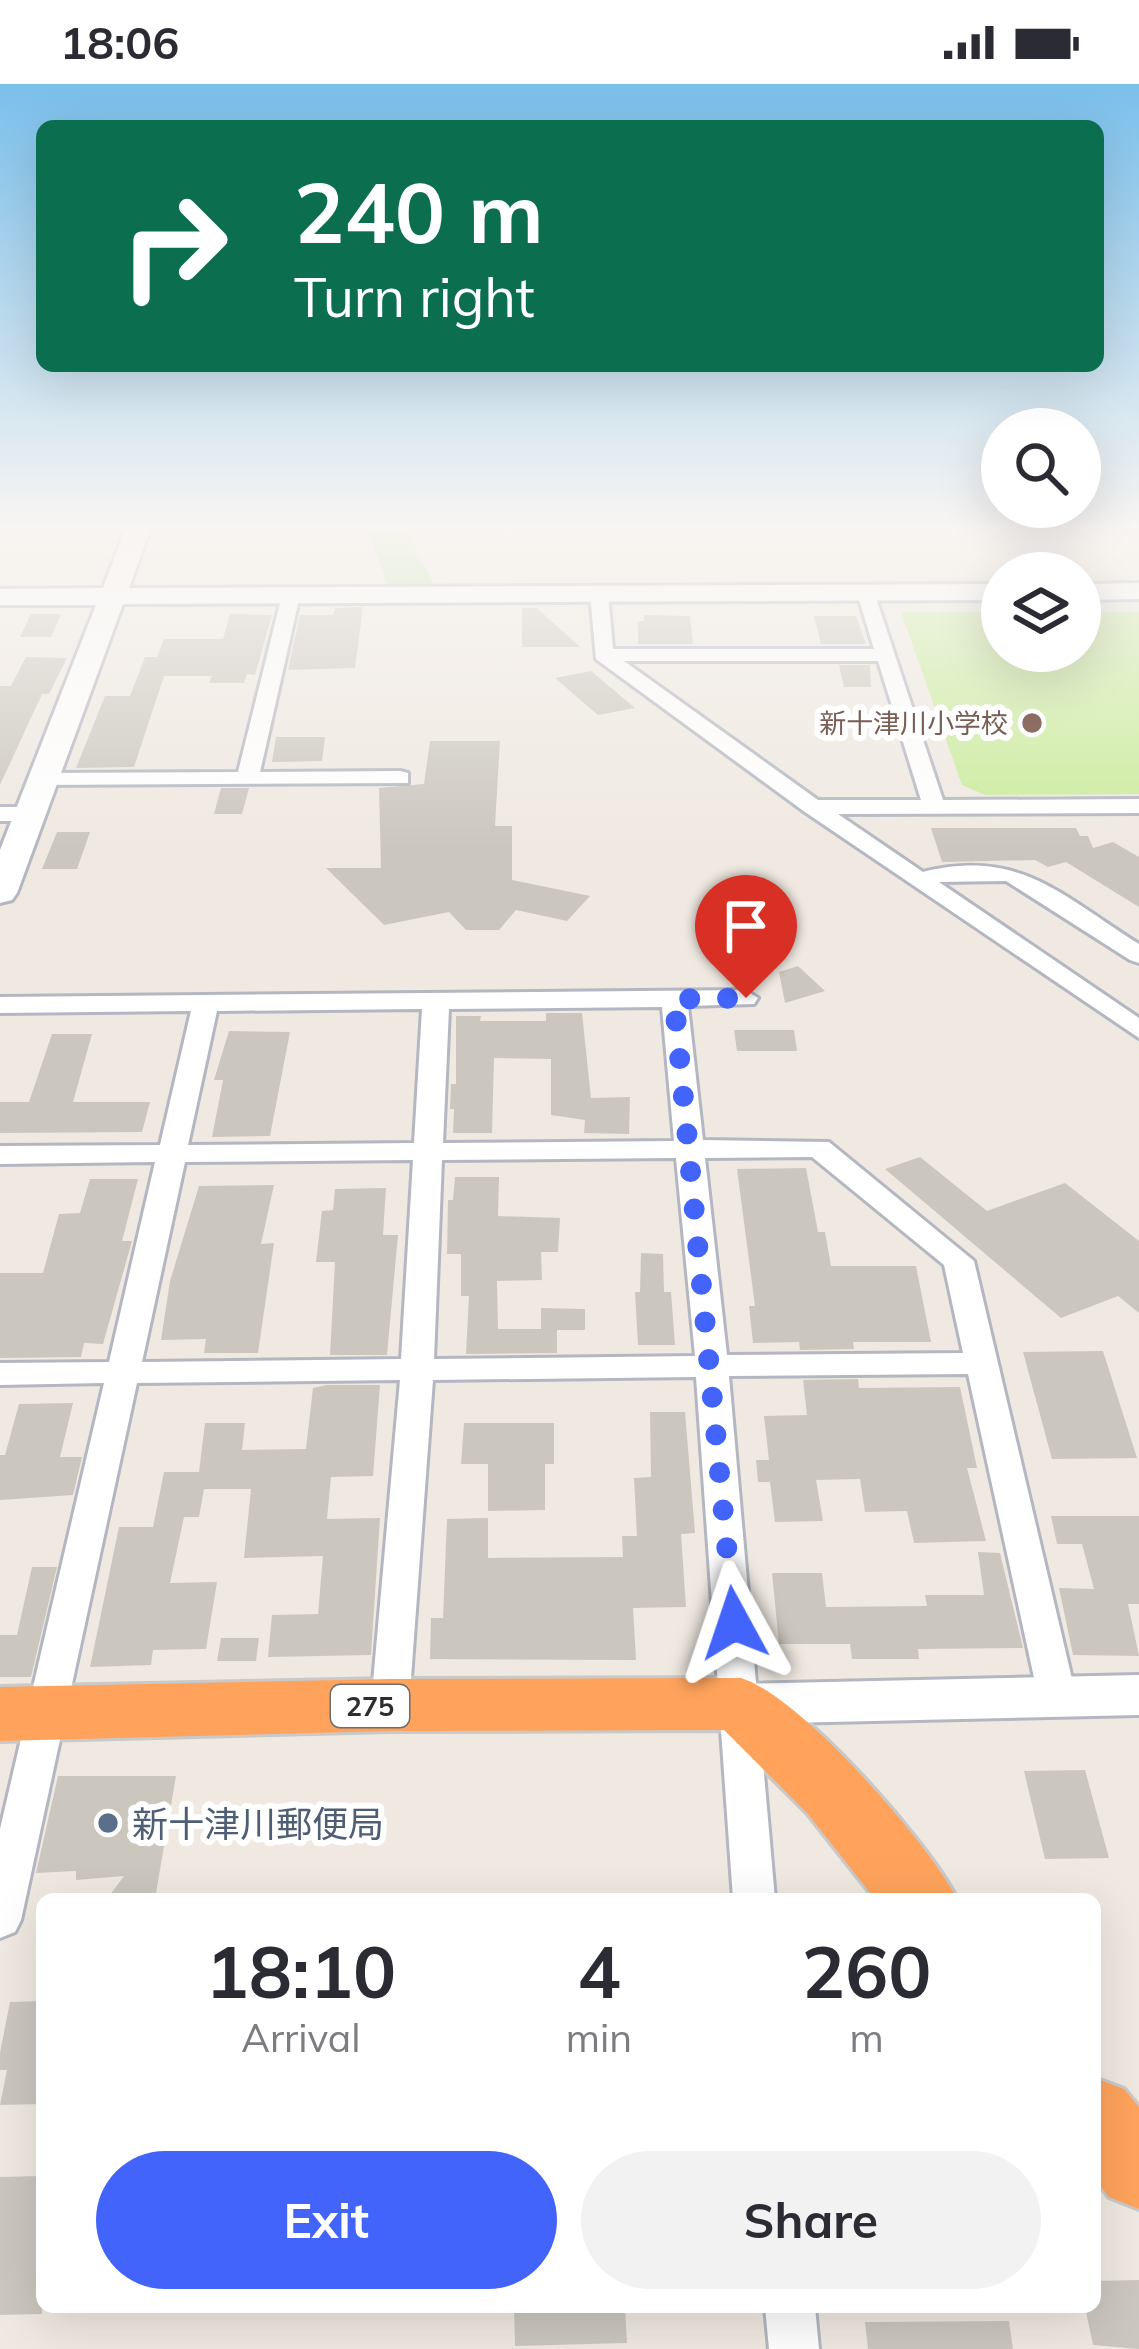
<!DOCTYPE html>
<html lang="en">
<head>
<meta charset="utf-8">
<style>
	:root { --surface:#fff; --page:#f2f2f3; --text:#2b2b33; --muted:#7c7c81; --accent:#4264fb }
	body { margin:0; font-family:Mulish,"Noto Sans JP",sans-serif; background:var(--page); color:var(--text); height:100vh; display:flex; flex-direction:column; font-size:45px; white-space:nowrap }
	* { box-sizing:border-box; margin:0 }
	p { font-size:39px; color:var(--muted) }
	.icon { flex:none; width:66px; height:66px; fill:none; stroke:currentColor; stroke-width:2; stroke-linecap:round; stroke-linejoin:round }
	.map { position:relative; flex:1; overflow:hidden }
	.sheet { position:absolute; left:36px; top:1809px; width:1065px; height:420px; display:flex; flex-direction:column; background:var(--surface); border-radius:18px; box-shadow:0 12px 48px #0002 }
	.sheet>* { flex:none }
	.hud { position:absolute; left:36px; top:36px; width:1068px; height:252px; border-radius:18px; box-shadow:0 12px 48px #0002; background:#0b6e4f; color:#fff; overflow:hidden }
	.buttons { position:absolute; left:981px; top:324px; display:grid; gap:24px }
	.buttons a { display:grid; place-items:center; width:120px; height:120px; border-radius:50%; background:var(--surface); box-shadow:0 12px 48px #0002; font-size:60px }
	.pin { position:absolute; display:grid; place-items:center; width:102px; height:102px; color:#fff; margin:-123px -51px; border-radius:50% 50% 50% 0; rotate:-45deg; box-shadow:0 0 12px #0007 }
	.pin .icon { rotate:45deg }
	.me { position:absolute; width:132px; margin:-66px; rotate:355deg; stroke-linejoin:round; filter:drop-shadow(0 0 9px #0008) }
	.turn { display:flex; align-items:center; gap:42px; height:252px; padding:0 60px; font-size:54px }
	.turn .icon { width:156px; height:156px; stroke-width:2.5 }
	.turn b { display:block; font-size:84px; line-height:102px }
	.eta { display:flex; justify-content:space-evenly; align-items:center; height:204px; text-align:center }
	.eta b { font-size:72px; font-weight:700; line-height:84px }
	.button { display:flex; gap:24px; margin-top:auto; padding:24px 60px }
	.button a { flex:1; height:138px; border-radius:72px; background:var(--accent); color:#fff; font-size:48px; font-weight:700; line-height:138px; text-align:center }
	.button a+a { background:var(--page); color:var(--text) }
	.status { display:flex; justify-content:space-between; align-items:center; height:84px; padding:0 60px; background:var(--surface); direction:ltr }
	.status svg { height:33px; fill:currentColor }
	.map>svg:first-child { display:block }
</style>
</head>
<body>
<div class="status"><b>18:06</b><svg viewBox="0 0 49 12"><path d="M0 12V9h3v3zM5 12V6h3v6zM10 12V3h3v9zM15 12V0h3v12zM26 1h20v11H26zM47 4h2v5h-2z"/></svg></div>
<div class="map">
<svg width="1139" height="2265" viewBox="0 0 1139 2265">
	<rect width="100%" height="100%" fill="#efe9e1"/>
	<path fill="#b6e59e" d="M 368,446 L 406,446 L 435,502 L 389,503 Z"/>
	<path fill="#c9ec9a" d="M 901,528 L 1002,528 L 1002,567 L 1080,567 L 1080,528 L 1139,528 L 1139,710 L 985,711 L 962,701 Z"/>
	<g fill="#cbc7bf">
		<path d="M 363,523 L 355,584 L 288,586 L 300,531 L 333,531 L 335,524 Z"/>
		<path d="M 522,524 L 537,524 L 580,563 L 522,563 Z"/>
		<path d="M 31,530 L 61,530 L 51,553 L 20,553 Z"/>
		<path d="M 230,530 L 272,531 L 255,591 L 247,590 L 244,599 L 209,599 L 212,592 L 164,592 L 134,683 L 76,684 L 105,612 L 130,612 L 145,573 L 157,573 L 164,555 L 223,555 Z"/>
		<path d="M 644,531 L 690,532 L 693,560 L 638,560 L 638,537 L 644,537 Z"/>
		<path d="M 814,532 L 856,532 L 866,560 L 821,560 Z"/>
		<path d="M 26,573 L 67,574 L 49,610 L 42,610 L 0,701 L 0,602 L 11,602 Z"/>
		<path d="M 839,581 L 870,581 L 871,603 L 844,603 Z"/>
		<path d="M 591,587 L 635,624 L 598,631 L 555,594 Z"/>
		<path d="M 276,653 L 325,653 L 322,677 L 272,678 Z"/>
		<path d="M 430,657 L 500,657 L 495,742 L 512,742 L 512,796 L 590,812 L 567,837 L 516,826 L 499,846 L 466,846 L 449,828 L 384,841 L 326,784 L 381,784 L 379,704 L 424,700 Z"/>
		<path d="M 221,704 L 249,704 L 242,730 L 214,730 Z"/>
		<path d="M 931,744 L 1076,744 L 1080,752 L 1088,752 L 1093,764 L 1113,758 L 1139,773 L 1139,823 L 1066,778 L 1048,783 L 1035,776 L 942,778 Z"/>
		<path d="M 57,748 L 90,748 L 77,785 L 42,785 Z"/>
		<path d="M 798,882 L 825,907 L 785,919 L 779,888 Z"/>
		<path d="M 546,929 L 582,929 L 591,1014 L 630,1013 L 629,1050 L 584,1049 L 585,1036 L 551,1031 L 551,975 L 494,974 L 492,1049 L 453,1049 L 454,1025 L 450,1025 L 451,1000 L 456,1000 L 456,932 L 481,932 L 480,937 L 546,937 Z"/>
		<path d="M 734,946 L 794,946 L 797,967 L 737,967 Z"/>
		<path d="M 229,947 L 290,948 L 270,1052 L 212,1053 L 223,996 L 214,996 Z"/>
		<path d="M 52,950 L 92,950 L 73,1018 L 150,1018 L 142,1048 L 0,1049 L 0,1018 L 29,1018 Z"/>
		<path d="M 920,1073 L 987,1127 L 1065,1099 L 1139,1157 L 1139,1229 L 1118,1212 L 1061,1234 L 885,1085 Z"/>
		<path d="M 806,1084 L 818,1148 L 825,1148 L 831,1182 L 916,1182 L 931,1258 L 853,1258 L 854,1265 L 800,1266 L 799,1258 L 753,1259 L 749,1222 L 755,1222 L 737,1085 Z"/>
		<path d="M 455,1093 L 499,1093 L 498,1132 L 560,1134 L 558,1168 L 541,1168 L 542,1196 L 497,1197 L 498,1245 L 541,1245 L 541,1224 L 585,1225 L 585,1246 L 557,1246 L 557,1269 L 466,1270 L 469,1212 L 461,1212 L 461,1170 L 447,1170 L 448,1116 L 453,1116 Z"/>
		<path d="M 90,1095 L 138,1095 L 122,1157 L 132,1157 L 103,1260 L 84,1259 L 81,1273 L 0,1274 L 0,1189 L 43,1189 L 59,1130 L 80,1129 Z"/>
		<path d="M 274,1101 L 261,1160 L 274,1159 L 258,1269 L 204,1269 L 206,1255 L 161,1256 L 170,1197 L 199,1102 Z"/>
		<path d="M 386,1104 L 383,1151 L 398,1151 L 387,1271 L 330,1271 L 335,1178 L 316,1178 L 322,1127 L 333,1126 L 335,1105 Z"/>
		<path d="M 641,1169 L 663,1170 L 664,1208 L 671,1208 L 675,1261 L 638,1261 L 635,1208 L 640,1208 Z"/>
		<path d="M 1103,1267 L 1137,1374 L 1052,1375 L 1023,1268 Z"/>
		<path d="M 858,1295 L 859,1304 L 960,1303 L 977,1384 L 967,1384 L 986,1457 L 914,1459 L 907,1427 L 865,1428 L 860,1395 L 816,1396 L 823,1437 L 775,1438 L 770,1398 L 758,1398 L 756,1376 L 769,1376 L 764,1332 L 807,1331 L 803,1296 Z"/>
		<path d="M 327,1301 L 380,1301 L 373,1392 L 331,1393 L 327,1435 L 380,1434 L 371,1571 L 268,1573 L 272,1531 L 318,1530 L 323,1472 L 244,1474 L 251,1405 L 204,1405 L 199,1433 L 184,1433 L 170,1499 L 217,1498 L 206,1565 L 153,1566 L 151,1581 L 90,1583 L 119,1443 L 153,1443 L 164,1388 L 199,1388 L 205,1339 L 245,1339 L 242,1366 L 306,1365 L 313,1304 Z"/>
		<path d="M 73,1319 L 60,1373 L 82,1373 L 73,1411 L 0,1416 L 0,1371 L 5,1371 L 19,1320 Z"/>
		<path d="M 650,1328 L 685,1328 L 695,1449 L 681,1450 L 686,1523 L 633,1524 L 636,1576 L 430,1575 L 431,1534 L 443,1534 L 447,1435 L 488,1434 L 488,1474 L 623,1473 L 622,1452 L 637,1452 L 634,1394 L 651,1393 Z"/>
		<path d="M 464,1339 L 554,1339 L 554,1380 L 545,1380 L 545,1426 L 488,1427 L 488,1380 L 461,1380 Z"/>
		<path d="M 1051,1432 L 1139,1432 L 1139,1520 L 1128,1520 L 1139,1572 L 1073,1571 L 1059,1504 L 1094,1505 L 1082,1460 L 1057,1460 Z"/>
		<path d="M 978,1468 L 1000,1469 L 1023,1564 L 918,1565 L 919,1575 L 852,1575 L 850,1560 L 779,1560 L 772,1489 L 822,1489 L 826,1523 L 927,1522 L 925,1511 L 984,1511 Z"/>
		<path d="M 32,1483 L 57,1483 L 31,1593 L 0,1593 L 0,1551 L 17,1551 Z"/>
		<path d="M 221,1554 L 259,1554 L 256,1577 L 217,1577 Z"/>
		<path d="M 1085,1686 L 1109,1774 L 1045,1775 L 1024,1687 Z"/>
		<path d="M 58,1692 L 176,1692 L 155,1815 L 107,1815 L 124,1792 L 76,1796 L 76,1787 L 36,1789 Z"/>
		<path d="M 42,1917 L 42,2020 L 0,2021 L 7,1986 L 0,1986 L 0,1969 L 10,1918 Z"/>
		<path d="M 42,2092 L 42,2230 L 0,2231 L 0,2093 Z"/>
		<path d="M 1139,2196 L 1139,2265 L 1093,2261 L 1085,2223 L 1095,2223 L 1095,2197 Z"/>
		<path d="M 514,2223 L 625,2223 L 627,2259 L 515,2262 Z"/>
		<path d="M 1009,2237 L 1013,2265 L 868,2265 L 865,2238 Z"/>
	</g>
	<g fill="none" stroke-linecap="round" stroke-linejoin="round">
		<defs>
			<g id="street">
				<path d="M 599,504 L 608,510 L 613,565 L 874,565 L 857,509 L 873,505 L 943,716 L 1139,715 L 1139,729 L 838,730 L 923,788 C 1020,764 1062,812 1139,860 L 1139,879 L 1130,876 L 1006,797 L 939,798 L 1139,934 L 1139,954 L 805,728 L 596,575 L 590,510 ZM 624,577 L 878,577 L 921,716 L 818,716 Z"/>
				<path d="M 291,505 L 300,511 L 260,688 L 400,687 L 408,689 L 408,699 L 35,701 L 35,691 L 43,689 L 238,688 L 282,511 Z"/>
				<path d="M 0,723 L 29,723 L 40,730 L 29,737 L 0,737 Z"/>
				<path d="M 745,906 L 758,914 L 754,920 L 688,922 L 703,1056 L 829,1058 L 974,1177 L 1076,1612 L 1071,1622 L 1057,1627 L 1043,1622 L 1038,1612 L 968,1290 L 729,1292 L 775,1815 L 733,1815 L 696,1293 L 433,1296 L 409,1621 L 404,1631 L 390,1636 L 376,1631 L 371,1621 L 400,1296 L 137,1299 L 21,1836 L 15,1848 L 0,1854 L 0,1745 L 104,1299 L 0,1301 L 0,1279 L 109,1278 L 155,1078 L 0,1080 L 0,1062 L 160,1061 L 191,927 L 0,929 L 0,913 ZM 662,923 L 674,1057 L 443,1059 L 449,925 ZM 422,925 L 414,1059 L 188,1061 L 217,927 ZM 812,1073 L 944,1181 L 963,1269 L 727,1271 L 705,1074 ZM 676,1074 L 695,1272 L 434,1275 L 442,1076 ZM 413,1076 L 401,1275 L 142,1278 L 185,1078 Z"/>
				<path d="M 765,2223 L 815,2223 L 819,2265 L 769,2265 Z"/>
			</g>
			<g id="secondary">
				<path d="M 125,446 L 150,446 L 129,504 L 1002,500 L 1002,516 L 123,520 L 17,809 L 12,816 L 0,819 L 0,766 L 96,521 L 0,521 L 0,505 L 103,504 Z"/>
				<path d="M 1139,499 L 1139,515 L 1080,516 L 1080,500 Z"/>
				<path d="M 1139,1591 L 1139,1631 L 741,1640 L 722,1634 L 714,1620 L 722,1606 L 741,1600 Z"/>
			</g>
			<g id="highway">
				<path d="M 741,1594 C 800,1612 928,1758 957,1815 L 875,1815 L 807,1729 L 724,1646 L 390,1647 L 0,1657 L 0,1603 L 390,1595 Z"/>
				<path d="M 1095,1994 L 1124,2005 L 1139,2023 L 1139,2125 L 1109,2113 L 1095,2095 Z"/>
			</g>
		</defs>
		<use href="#street" stroke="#b4b7c1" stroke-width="6"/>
		<use href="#secondary" stroke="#b4b7c1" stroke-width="6"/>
		<use href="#highway" stroke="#c9c9c9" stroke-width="6"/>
		<use href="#street" fill="#fff" fill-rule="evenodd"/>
		<use href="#secondary" fill="#fff" fill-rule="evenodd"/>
		<use href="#highway" fill="#ffa35c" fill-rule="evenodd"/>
	</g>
	<linearGradient id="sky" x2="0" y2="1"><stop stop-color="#7abfeb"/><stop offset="0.58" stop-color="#f8f5f2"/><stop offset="1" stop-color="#f8f5f2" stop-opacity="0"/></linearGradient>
	<rect width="1139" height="763" fill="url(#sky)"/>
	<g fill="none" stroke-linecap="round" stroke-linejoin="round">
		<path stroke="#4264fb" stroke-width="21" stroke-dasharray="0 37.8" d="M 734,1539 L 674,915 L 746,914"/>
	</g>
	<circle fill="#8d6e63" stroke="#fff" stroke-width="4.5" cx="1032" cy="639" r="12"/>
	<circle fill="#5c6f8a" stroke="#fff" stroke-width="4.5" cx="108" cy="1739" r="12"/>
	<g text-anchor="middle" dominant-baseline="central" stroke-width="12" stroke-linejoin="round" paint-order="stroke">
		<g font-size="27" fill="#785e54" stroke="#fff" text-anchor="end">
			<text x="1008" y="639">新十津川小学校</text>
		</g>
		<rect fill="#fff" stroke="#6d6d6d" stroke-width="3" x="331" y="1601" width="78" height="42" rx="9"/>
		<g font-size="27" font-weight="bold" fill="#2e2e2e">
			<text x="370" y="1622">275</text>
		</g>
		<g font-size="36" fill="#4e5e75" stroke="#fff" text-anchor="start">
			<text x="132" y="1739">新十津川郵便局</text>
		</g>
	</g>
</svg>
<div class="buttons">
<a><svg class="icon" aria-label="search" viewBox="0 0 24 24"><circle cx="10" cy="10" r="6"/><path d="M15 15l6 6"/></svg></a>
<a><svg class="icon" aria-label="layers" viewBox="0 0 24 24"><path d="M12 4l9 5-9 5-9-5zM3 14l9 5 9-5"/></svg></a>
</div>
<div class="pin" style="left:746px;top:914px;background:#d93025"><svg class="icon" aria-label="arrive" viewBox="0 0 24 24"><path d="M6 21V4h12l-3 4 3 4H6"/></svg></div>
<svg class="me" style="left:734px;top:1539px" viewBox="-20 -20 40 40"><path d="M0-17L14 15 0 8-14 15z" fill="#4264fb" stroke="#fff" stroke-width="4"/></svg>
<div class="hud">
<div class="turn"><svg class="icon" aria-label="right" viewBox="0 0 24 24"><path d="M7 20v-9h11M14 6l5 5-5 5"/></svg><div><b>240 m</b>Turn right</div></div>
</div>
<section class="sheet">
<div class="eta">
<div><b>18:10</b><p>Arrival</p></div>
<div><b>4</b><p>min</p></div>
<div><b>260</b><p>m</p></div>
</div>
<div class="button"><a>Exit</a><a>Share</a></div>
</section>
</div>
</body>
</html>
